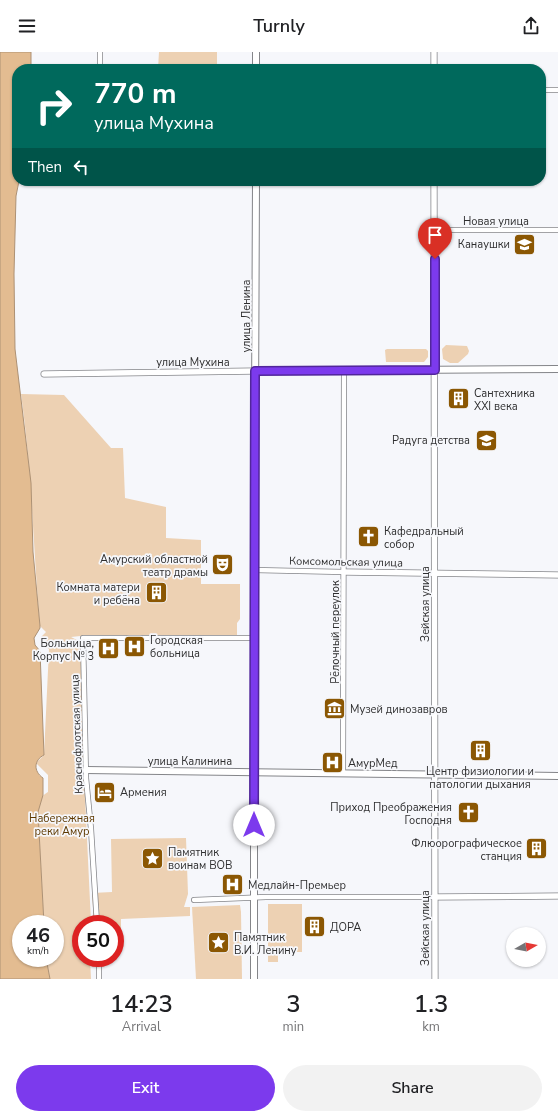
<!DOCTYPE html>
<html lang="en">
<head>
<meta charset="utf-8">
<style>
	:root { --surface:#fff; --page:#f2f2f2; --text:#202124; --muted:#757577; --accent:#7c3aed }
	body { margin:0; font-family:"Nunito Sans",sans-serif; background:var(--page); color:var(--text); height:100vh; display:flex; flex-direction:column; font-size:15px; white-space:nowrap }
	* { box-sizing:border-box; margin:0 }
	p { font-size:13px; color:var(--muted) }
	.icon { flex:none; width:22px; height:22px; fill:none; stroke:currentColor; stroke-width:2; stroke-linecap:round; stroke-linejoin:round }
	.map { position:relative; height:927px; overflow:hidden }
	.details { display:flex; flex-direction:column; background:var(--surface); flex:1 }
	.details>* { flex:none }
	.banner { position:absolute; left:12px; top:12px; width:534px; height:122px; border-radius:16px; box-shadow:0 1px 3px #0004; background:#00695c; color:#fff; overflow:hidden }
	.needle { width:26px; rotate:81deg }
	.tools { position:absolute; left:506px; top:875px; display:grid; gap:8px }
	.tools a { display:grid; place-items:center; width:40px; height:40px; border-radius:50%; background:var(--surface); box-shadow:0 1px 3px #0004; font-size:20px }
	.speed { position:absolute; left:12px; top:863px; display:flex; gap:8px; font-size:20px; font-weight:700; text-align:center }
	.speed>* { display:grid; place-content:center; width:52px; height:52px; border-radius:50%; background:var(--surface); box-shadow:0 1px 3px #0004; line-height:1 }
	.speed small { font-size:10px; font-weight:400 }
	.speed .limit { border:6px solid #d22; background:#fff; color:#111 }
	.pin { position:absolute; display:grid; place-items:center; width:34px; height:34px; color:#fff; margin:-41px -17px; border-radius:50% 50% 50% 0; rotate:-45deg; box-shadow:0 0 4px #0007 }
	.pin .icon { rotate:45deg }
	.me { position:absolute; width:44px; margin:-22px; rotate:0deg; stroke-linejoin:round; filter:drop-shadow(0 0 3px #0008) }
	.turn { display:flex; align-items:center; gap:14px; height:84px; padding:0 16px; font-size:18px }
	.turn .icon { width:52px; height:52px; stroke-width:2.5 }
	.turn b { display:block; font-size:28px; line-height:34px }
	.then { display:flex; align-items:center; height:38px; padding:0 16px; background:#0003; gap:8px; font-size:15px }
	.eta { display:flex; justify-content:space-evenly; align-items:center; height:68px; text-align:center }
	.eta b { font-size:24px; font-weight:600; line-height:28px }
	.cta { display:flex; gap:8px; margin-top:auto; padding:8px 16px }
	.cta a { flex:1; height:46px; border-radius:24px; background:var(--accent); color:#fff; font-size:16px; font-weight:600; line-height:46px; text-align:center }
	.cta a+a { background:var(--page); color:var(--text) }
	header { display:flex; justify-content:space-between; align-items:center; height:52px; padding:0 16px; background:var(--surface); font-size:18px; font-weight:600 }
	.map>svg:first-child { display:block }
</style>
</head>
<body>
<header><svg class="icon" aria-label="menu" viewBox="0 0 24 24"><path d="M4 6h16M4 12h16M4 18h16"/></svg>Turnly<svg class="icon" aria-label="share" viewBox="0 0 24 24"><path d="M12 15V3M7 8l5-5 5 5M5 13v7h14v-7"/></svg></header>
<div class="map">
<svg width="558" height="927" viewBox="0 0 558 927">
	<rect width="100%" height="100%" fill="#f6f7fb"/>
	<g fill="#edd1b3">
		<path d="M 159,0 L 217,0 L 217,17 L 158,17 Z"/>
		<path d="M 446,293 L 467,294 L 469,299 L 468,302 L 458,311 L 450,311 L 443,307 L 442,297 Z"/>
		<path d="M 387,297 L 426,297 L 428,299 L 428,305 L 424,310 L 386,310 L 385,298 Z"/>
		<path d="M 21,342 L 64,343 L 111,396 L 123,396 L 125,446 L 166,455 L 166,486 L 201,488 L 201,532 L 240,532 L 240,567 L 237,571 L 237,583 L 90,583 L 71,585 L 81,590 L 84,723 L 91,871 L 81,872 L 81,906 L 90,906 L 91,927 L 50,927 L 46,906 L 55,906 L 55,872 L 44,872 L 38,760 C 39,751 40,744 48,740 L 48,723 L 36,711 L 44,703 L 49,597 L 43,592 L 41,585 L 46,580 L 40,574 C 33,496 32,419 21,342 Z"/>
		<path d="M 186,786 L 188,842 L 184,855 L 190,855 L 190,864 L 121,867 L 121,883 L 115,883 L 115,872 L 94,872 L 92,841 L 112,840 L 111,787 Z"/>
		<path d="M 268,852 L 302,852 L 302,900 L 278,900 L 278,910 L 268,910 Z"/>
		<path d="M 240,853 L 241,860 L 242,927 L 196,927 L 192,855 Z"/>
	</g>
	<path fill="#e3bc91" stroke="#ad9174" d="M 0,0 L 31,0 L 31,17 L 17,17 L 17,129 L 19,129 L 16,144 L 14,222 L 15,297 L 31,431 L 33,500 L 40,574 L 40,576 L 34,586 L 35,593 L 40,599 L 44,703 C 34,708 33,719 43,726 L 43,743 L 38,760 L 44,872 L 21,872 L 21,906 L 46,906 L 50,927 L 0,927 Z"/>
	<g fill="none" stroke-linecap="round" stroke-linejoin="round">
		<defs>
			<g id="minor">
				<path d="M 100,17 L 100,0"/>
				<path d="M 541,38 L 558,38"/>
				<path d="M 435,178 L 558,178"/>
				<path d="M 254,518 L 344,520"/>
				<path d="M 343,721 L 344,319"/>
				<path d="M 194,848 L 266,845 L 434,845"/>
				<path d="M 97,872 L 91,777 L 86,726 L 83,586 L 254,586"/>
				<path d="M 99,906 L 99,927"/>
			</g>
			<g id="tertiary">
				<path d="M 434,0 L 434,17"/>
				<path d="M 434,129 L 435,927"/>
				<path d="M 44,322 L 255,319"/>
				<path d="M 344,520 L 558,523"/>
				<path d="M 434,845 L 558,844"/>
			</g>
			<g id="secondary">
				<path d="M 256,17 L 256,0"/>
				<path d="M 255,319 L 558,317"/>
				<path d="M 86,718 L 558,724"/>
				<path d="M 254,927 L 254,586 L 256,129"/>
			</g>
		</defs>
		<use href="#minor" stroke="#848589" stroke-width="6"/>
		<use href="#tertiary" stroke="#848589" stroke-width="7"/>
		<use href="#secondary" stroke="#848589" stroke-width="8"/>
		<use href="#minor" stroke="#fff" stroke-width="4.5"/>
		<use href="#tertiary" stroke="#fff" stroke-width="5.5"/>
		<use href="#secondary" stroke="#fff" stroke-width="6"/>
	</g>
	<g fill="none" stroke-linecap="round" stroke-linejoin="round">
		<defs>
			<path id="route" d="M 254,773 L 255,319 L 435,318 L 435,207"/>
		</defs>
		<use href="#route" stroke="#51269a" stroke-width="10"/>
		<use href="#route" stroke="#7c3aed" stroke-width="7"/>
	</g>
	<defs>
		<symbol id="school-square" viewBox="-11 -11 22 22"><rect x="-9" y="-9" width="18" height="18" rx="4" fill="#8b5703" stroke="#f6f7fb"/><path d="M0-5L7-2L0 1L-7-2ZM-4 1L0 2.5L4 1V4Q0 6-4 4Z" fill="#fff"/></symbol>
		<symbol id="building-square" viewBox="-11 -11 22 22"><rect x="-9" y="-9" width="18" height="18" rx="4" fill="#8b5703" stroke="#f6f7fb"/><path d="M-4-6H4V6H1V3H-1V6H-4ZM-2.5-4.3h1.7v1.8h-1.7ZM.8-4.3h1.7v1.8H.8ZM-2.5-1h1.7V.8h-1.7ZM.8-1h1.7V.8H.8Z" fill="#fff"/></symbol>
		<symbol id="church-square" viewBox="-11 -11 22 22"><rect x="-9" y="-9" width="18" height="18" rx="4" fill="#8b5703" stroke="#f6f7fb"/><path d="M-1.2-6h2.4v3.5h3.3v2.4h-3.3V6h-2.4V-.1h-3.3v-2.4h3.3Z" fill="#fff"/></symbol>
		<symbol id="theatre-square" viewBox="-11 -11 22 22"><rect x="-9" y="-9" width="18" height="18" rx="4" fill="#8b5703" stroke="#f6f7fb"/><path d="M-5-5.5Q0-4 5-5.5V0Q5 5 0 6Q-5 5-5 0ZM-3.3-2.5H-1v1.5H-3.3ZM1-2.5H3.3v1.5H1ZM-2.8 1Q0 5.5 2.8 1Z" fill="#fff"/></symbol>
		<symbol id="hospital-square" viewBox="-11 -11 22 22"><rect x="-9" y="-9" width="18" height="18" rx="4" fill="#8b5703" stroke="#f6f7fb"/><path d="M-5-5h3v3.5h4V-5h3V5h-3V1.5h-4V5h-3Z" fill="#fff"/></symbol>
		<symbol id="museum-square" viewBox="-11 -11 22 22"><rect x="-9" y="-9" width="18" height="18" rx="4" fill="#8b5703" stroke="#f6f7fb"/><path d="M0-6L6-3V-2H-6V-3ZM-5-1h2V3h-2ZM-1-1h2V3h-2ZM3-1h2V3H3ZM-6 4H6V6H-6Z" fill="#fff"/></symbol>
		<symbol id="hotel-square" viewBox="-11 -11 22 22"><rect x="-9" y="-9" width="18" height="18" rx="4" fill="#8b5703" stroke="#f6f7fb"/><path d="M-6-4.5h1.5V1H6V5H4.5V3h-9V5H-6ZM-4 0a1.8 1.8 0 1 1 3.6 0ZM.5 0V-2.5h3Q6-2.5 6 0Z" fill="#fff"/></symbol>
		<symbol id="sight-square" viewBox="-11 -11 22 22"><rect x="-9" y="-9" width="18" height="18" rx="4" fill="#8b5703" stroke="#f6f7fb"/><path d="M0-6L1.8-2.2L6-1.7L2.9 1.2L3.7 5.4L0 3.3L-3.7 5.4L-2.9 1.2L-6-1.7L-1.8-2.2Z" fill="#fff"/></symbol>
	</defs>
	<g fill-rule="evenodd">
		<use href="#school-square" x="512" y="180" width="25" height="25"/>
		<use href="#building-square" x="446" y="334" width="25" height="25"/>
		<use href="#school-square" x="474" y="376" width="25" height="25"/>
		<use href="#church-square" x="356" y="472" width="25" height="25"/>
		<use href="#theatre-square" x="210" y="500" width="25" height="25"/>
		<use href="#building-square" x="144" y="528" width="25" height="25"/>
		<use href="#hospital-square" x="122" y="582" width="25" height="25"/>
		<use href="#hospital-square" x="96" y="584" width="25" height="25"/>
		<use href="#museum-square" x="322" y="644" width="25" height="25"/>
		<use href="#building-square" x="468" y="686" width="25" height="25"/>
		<use href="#hospital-square" x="320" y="698" width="25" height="25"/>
		<use href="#hotel-square" x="92" y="728" width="25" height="25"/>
		<use href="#church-square" x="456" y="748" width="25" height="25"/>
		<use href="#building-square" x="524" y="784" width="25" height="25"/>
		<use href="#sight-square" x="140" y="794" width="25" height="25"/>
		<use href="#hospital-square" x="220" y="820" width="25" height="25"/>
		<use href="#building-square" x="302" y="862" width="25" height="25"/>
		<use href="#sight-square" x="206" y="878" width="25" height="25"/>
	</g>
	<g text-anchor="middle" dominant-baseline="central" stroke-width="3.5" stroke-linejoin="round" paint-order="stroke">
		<g font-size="11" fill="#2e2e2f" stroke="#f6f7fb">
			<text x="496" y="169">Новая улица</text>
			<text transform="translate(246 264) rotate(-90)">улица Ленина</text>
			<text x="193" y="310">улица Мухина</text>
			<text transform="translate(346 510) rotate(1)">Комсомольская улица</text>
			<text transform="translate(425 552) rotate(-90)">Зейская улица</text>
			<text transform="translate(335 580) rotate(-90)">Рёлочный переулок</text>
			<text transform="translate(77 682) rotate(-92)">Краснофлотская улица</text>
			<text x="190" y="709">улица Калинина</text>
			<text transform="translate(425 876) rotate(-90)">Зейская улица</text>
		</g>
		<g font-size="11" fill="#2e2e2f" stroke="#f6f7fb" text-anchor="start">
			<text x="510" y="192" text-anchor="end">Канаушки</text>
			<text x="474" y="341">Сантехника<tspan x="474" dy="13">XXI века</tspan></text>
			<text x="470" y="388" text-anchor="end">Радуга детства</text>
			<text x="384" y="479">Кафедральный<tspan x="384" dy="13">собор</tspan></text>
			<text x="208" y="507" text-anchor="end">Амурский областной<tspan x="208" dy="13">театр драмы</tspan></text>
			<text x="140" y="535" text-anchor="end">Комната матери<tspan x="140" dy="13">и ребёна</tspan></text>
			<text x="150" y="588">Городская<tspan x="150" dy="13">больница</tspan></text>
			<text x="94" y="591" text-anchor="end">Больница,<tspan x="94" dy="13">Корпус № 3</tspan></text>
			<text x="350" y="657">Музей динозавров</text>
			<text x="348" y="711">АмурМед</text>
			<text x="480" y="719" text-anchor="middle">Центр физиологии и<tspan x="480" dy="13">патологии дыхания</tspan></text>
			<text x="120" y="740">Армения</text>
			<text x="452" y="755" text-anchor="end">Приход Преображения<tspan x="452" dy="13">Господня</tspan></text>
			<text x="522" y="791" text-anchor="end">Флюорографическое<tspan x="522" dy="13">станция</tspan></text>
			<text x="168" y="800">Памятник<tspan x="168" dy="13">воинам ВОВ</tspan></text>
			<text x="248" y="833">Медлайн-Премьер</text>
			<text x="330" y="875">ДОРА</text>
			<text x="234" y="885">Памятник<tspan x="234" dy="13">В.И. Ленину</tspan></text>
		</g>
		<g font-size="11" fill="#5e3900" stroke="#f6f7fb">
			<text x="62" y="766">Набережная<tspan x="62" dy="13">реки Амур</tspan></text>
		</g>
	</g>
</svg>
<div class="tools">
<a><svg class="needle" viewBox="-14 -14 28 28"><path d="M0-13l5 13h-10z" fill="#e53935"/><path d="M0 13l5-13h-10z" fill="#757577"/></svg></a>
</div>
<div class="speed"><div>46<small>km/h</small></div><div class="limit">50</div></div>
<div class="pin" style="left:435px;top:207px;background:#d93025"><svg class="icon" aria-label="arrive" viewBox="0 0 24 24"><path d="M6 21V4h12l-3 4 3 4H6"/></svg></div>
<svg class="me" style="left:254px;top:773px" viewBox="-20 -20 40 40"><circle r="19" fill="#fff"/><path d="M0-13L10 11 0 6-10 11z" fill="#7c3aed"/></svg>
<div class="banner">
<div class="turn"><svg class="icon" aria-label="right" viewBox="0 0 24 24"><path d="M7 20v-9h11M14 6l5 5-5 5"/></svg><div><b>770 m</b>улица Мухина</div></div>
<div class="then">Then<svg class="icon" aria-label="left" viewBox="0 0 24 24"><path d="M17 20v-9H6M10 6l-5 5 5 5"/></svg></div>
</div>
</div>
<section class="details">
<div class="eta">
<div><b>14:23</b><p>Arrival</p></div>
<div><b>3</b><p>min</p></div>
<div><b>1.3</b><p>km</p></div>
</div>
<div class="cta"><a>Exit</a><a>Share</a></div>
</section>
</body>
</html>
